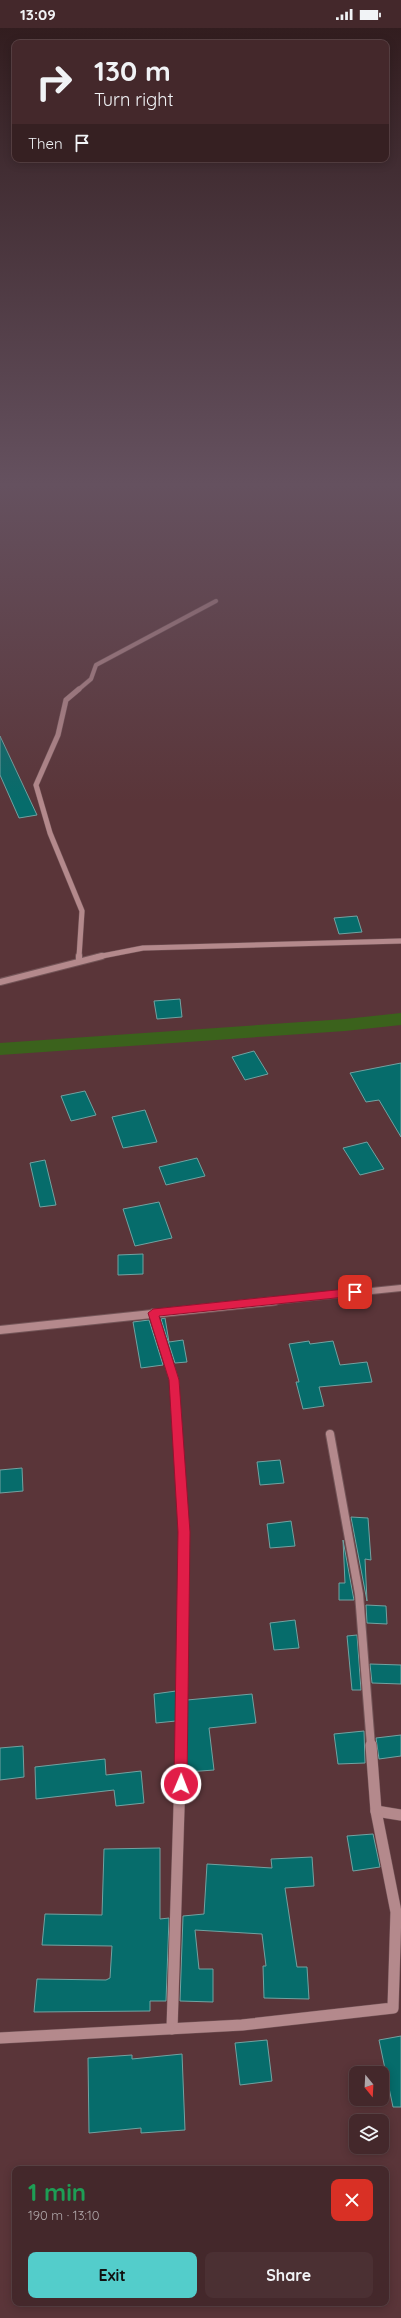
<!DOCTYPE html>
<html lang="en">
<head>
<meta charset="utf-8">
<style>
	:root { --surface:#44282b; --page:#4b3033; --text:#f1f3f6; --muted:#afa6a9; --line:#5c4447; --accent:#53cdcb }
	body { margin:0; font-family:Quicksand,sans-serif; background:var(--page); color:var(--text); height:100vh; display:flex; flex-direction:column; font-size:15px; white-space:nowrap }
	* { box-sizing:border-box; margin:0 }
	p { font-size:13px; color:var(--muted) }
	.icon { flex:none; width:22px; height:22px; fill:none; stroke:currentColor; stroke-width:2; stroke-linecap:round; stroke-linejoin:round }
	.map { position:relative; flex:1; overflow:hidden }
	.sheet { position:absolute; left:12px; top:2138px; width:377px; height:140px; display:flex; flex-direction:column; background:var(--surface); border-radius:8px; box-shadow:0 2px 10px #0003,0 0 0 1px var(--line) }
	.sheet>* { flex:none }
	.banner { position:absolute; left:12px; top:12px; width:377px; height:122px; border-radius:8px; box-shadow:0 2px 10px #0003,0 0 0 1px var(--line); background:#44282b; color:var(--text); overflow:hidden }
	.needle { width:26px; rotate:162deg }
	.tools { position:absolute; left:349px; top:2038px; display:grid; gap:8px }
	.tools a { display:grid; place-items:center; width:40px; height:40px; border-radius:8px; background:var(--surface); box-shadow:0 2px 10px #0003,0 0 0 1px var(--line); font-size:20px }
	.pin { position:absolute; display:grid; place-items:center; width:34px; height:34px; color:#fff; margin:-17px; border-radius:8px; box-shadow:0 2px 6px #0006 }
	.me { position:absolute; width:44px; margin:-22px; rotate:1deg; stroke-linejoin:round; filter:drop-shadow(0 0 3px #0008) }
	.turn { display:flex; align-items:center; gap:14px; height:84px; padding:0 16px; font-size:18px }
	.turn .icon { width:52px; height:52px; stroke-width:2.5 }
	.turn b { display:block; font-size:28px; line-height:34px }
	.then { display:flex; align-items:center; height:38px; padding:0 16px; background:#0003; gap:8px; font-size:15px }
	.round { display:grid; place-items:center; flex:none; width:42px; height:42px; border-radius:8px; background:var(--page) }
	.summary { display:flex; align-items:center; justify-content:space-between; height:68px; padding:0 16px }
	h1 { font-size:24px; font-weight:700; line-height:30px; color:#1e9e55 }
	.action { display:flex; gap:8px; margin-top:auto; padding:8px 16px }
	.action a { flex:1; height:46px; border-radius:8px; background:var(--accent); color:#111; font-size:16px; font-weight:700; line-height:46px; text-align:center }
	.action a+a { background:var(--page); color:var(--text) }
	.status { display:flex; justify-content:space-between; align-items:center; height:28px; padding:0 20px; background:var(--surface); direction:ltr }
	.status svg { height:11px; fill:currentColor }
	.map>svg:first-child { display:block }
</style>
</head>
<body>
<div class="status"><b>13:09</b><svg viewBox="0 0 49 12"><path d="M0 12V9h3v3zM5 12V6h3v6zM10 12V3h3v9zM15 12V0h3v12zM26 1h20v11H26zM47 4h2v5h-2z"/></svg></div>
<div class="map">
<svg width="401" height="2290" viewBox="0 0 401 2290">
	<rect width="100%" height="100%" fill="#5a3539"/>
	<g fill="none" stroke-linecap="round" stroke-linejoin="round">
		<path fill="#3b621c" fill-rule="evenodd" d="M 401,985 L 401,997 L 345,1003 L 0,1027 L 0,1015 L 345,991 Z"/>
	</g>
	<g fill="#066c6b" stroke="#71a2a1">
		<path d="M 0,708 L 37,787 L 19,790 L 0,747 Z"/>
		<path d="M 357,888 L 362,904 L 339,906 L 334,890 Z"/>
		<path d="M 180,971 L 182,989 L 157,991 L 154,973 Z"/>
		<path d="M 254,1023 L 268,1046 L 245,1052 L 232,1029 Z"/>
		<path d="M 401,1035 L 401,1109 L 379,1072 L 366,1074 L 350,1045 Z"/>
		<path d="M 85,1063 L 96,1087 L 71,1093 L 61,1068 Z"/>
		<path d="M 145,1082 L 157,1114 L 123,1120 L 112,1089 Z"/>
		<path d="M 367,1114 L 384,1141 L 360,1147 L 343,1120 Z"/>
		<path d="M 197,1130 L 205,1148 L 166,1157 L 159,1139 Z"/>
		<path d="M 45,1132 L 56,1177 L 40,1179 L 30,1135 Z"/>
		<path d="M 159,1174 L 172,1210 L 135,1218 L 123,1181 Z"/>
		<path d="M 143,1226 L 143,1246 L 118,1247 L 118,1227 Z"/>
		<path d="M 165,1290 L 169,1314 L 183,1312 L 187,1334 L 175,1335 L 161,1291 Z"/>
		<path d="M 149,1292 L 163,1337 L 141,1340 L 133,1294 Z"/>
		<path d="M 309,1313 L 310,1316 L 333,1313 L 340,1337 L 367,1334 L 372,1354 L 319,1359 L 324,1378 L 303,1381 L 296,1354 L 299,1354 L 289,1316 Z"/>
		<path d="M 280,1432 L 284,1455 L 260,1457 L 257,1434 Z"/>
		<path d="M 22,1440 L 23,1463 L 0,1465 L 0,1442 Z"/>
		<path d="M 351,1489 L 368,1490 L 371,1532 L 365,1531 L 367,1573 Z"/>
		<path d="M 291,1493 L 295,1518 L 270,1520 L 267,1496 Z"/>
		<path d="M 343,1512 L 353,1567 L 354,1572 L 339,1572 L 339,1555 L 345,1555 Z"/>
		<path d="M 366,1577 L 386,1578 L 387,1596 L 367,1595 Z"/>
		<path d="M 295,1592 L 299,1620 L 274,1622 L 270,1595 Z"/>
		<path d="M 357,1607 L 361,1662 L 352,1662 L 347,1608 Z"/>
		<path d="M 370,1636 L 401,1637 L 401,1656 L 372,1655 Z"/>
		<path d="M 176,1663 L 176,1693 L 156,1695 L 154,1666 Z"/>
		<path d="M 252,1666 L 256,1695 L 209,1700 L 214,1742 L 187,1744 L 187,1672 Z"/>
		<path d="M 364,1703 L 365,1735 L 338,1736 L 334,1706 Z"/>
		<path d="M 401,1707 L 401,1728 L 379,1731 L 376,1710 Z"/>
		<path d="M 23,1718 L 24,1749 L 0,1752 L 0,1720 Z"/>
		<path d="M 105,1731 L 106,1747 L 141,1743 L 144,1775 L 116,1778 L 114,1762 L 36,1771 L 35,1739 Z"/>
		<path d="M 373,1806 L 380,1839 L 353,1843 L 347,1808 Z"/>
		<path d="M 160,1820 L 160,1891 L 169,1890 L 166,1973 L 150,1973 L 150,1983 L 34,1984 L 37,1951 L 106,1952 L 110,1950 L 112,1918 L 42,1917 L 45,1886 L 102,1887 L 104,1821 Z"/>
		<path d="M 312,1829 L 314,1858 L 285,1860 L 297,1939 L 307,1939 L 309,1971 L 264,1970 L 263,1938 L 266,1938 L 262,1906 L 195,1902 L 199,1941 L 213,1941 L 213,1974 L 180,1973 L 183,1888 L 204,1886 L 207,1836 L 272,1840 L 271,1831 Z"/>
		<path d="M 401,2008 L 401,2079 L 393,2079 L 379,2012 Z"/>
		<path d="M 267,2012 L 272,2053 L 240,2057 L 235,2015 Z"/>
		<path d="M 182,2026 L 185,2102 L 141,2105 L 141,2100 L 89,2105 L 88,2030 L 132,2027 L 132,2031 Z"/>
	</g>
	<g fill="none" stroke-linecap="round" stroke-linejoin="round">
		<defs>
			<path id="minor-far4" d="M 78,662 L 91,651 L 96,637 L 216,573"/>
			<g id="minor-far3">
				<path d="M 79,929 L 82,883 L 50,805 L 36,757 L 58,707 L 66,672 L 79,661"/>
				<path d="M 97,929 L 143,920 L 401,913"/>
			</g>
			<g id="minor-far2">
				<path d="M 79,933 L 79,928"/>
				<path d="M 0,954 L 102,928"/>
				<path d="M 265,1274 L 401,1260"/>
			</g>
			<g id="minor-far1">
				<path d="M 153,1285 L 174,1352 L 184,1504 L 181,1718"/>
				<path d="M 0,1302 L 275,1273"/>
				<path d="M 330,1406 L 359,1566 L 371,1718"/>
			</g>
			<g id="minor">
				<path d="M 376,1783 L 401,1787"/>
				<path d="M 172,2001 L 181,1717"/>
				<path d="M 0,2010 L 242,1997 L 393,1980 L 396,1884 L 376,1783 L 371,1717"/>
			</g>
		</defs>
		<use href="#minor-far4" stroke="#735457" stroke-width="5"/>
		<use href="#minor-far3" stroke="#735457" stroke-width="6"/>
		<use href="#minor-far2" stroke="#735457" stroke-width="8"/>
		<use href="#minor-far1" stroke="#735457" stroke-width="10"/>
		<use href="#minor" stroke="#735457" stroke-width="12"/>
		<use href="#minor-far4" stroke="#b4898c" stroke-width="4"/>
		<use href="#minor-far3" stroke="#b4898c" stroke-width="5"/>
		<use href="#minor-far2" stroke="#b4898c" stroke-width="6"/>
		<use href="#minor-far1" stroke="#b4898c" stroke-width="8"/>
		<use href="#minor" stroke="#b4898c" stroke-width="11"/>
	</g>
	<linearGradient id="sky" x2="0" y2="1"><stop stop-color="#321d1f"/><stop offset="0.59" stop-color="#65515f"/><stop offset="1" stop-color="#65515f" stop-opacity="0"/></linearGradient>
	<rect width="401" height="774" fill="url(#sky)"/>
	<path fill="#e11d48" stroke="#92132f" d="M 355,1260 L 360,1264 L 355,1268 L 159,1288 L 179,1352 L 190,1504 L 187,1756 L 186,1760 L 181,1762 L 176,1760 L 174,1756 L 178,1504 L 169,1352 L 148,1285 L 153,1281 Z"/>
</svg>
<div class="tools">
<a><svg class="needle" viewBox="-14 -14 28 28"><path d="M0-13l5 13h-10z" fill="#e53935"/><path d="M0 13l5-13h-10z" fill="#afa6a9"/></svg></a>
<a><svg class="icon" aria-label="layers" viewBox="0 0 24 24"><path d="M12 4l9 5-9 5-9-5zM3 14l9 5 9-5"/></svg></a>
</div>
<div class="pin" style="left:355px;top:1264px;background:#d93025"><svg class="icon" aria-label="arrive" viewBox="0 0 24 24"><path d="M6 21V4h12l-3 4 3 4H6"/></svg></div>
<svg class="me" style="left:181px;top:1756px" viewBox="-20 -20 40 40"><circle r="17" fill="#e11d48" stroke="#fff" stroke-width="3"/><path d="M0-11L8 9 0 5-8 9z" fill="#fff"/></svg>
<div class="banner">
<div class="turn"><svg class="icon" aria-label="right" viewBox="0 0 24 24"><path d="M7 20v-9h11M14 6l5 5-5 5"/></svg><div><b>130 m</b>Turn right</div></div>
<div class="then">Then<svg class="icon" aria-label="arrive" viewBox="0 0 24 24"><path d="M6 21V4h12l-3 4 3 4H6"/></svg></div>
</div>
<section class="sheet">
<div class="summary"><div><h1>1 min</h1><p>190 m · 13:10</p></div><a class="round" style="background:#d93025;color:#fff"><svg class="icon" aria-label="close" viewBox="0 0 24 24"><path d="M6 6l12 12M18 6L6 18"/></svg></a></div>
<div class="action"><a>Exit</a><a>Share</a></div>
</section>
</div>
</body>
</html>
